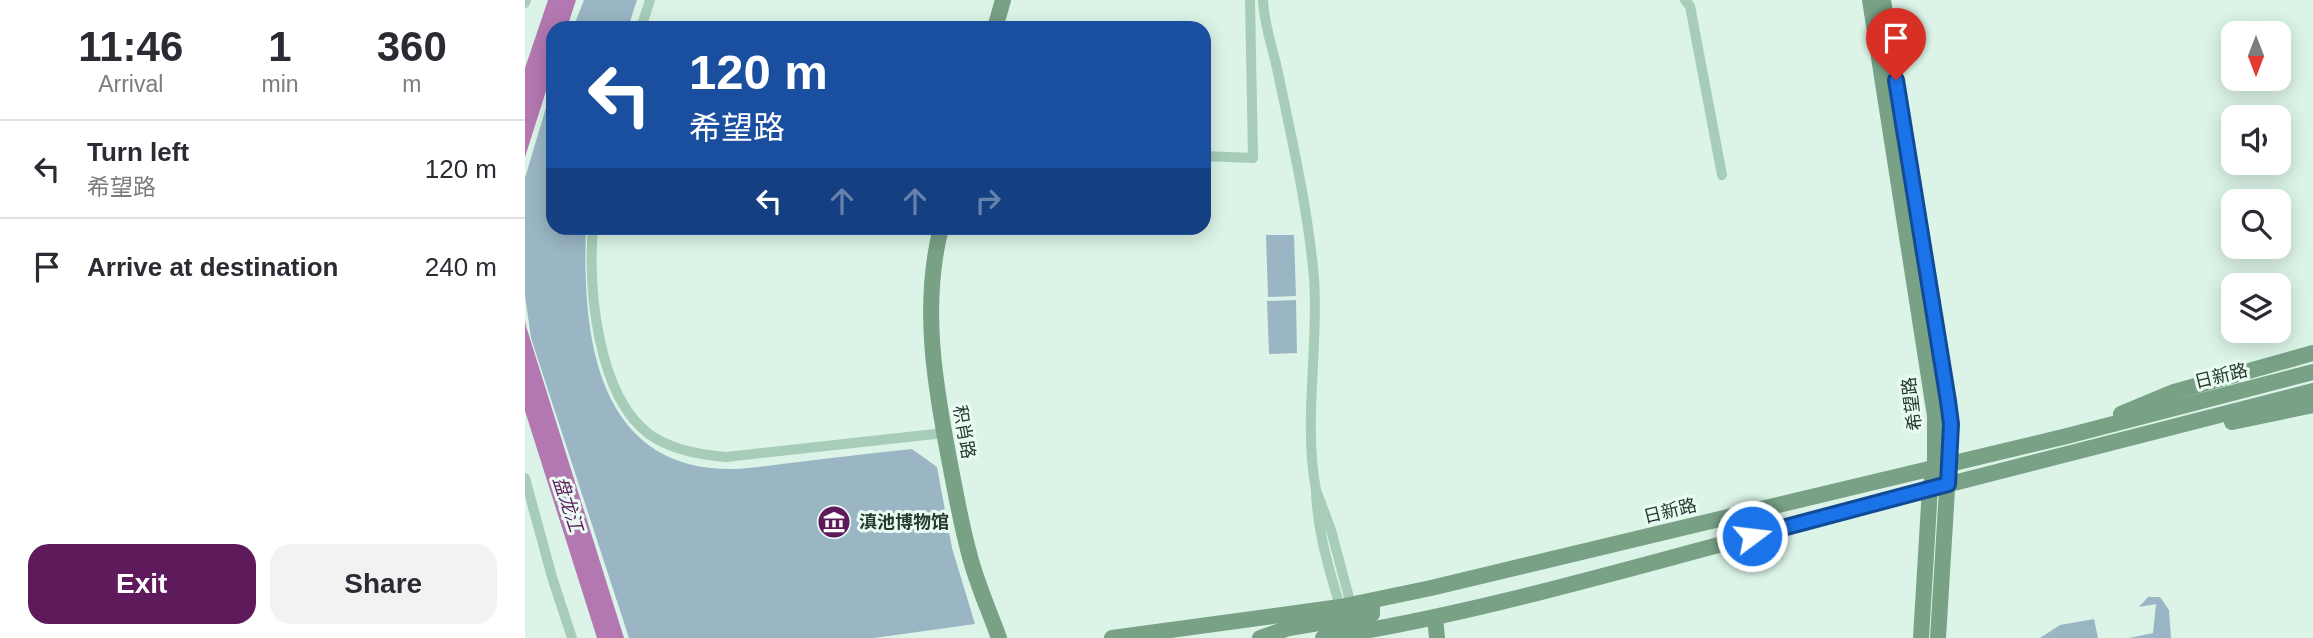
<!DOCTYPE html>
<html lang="en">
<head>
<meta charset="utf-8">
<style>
	:root { --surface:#fff; --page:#f2f2f3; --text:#2b2b33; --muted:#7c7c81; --line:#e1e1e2; --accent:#5e1a5a }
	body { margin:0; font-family:Arial,"Noto Sans SC",sans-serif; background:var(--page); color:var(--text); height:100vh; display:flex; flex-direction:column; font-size:26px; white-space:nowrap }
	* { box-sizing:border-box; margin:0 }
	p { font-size:23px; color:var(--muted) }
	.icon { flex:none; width:38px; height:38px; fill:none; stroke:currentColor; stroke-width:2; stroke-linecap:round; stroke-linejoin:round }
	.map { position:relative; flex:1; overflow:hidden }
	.details { display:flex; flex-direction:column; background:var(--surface); width:525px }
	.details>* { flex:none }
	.guide { position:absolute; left:21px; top:21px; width:665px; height:214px; border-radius:21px; box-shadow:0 4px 18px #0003; background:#1a4fa0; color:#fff; overflow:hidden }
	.needle { width:46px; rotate:180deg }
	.fabs { position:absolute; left:1696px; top:21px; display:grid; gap:14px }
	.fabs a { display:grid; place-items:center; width:70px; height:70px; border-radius:14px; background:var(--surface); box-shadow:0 4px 18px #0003; font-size:35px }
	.pin { position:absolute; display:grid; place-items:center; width:60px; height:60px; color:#fff; margin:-72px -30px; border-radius:50% 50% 50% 0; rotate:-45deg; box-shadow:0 0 7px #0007 }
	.pin .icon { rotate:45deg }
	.me { position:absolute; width:77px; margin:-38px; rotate:75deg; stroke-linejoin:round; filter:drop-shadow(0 0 5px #0008) }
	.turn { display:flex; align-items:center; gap:24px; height:147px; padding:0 28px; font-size:32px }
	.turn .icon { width:91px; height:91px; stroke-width:2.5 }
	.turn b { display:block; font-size:49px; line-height:60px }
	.lanes { display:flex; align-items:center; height:66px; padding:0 28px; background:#0003; justify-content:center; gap:35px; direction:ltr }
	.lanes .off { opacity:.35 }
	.eta { display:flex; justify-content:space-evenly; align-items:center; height:119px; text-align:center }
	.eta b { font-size:42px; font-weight:700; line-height:49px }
	.primary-button { display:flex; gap:14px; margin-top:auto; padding:14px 28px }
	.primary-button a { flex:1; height:80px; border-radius:21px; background:var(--accent); color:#fff; font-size:28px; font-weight:700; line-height:80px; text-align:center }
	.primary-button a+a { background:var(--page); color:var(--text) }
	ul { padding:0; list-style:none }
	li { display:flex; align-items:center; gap:21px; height:98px; padding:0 28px; border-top:2px solid var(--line) }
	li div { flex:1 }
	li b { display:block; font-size:26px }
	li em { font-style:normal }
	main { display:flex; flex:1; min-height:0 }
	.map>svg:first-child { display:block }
</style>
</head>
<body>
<main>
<section class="details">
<div class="eta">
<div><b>11:46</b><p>Arrival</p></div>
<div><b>1</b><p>min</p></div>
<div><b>360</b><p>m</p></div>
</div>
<ul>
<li><svg class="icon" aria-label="left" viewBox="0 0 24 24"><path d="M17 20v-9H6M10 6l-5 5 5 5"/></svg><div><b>Turn left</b><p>希望路</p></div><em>120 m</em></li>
<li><svg class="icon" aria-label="arrive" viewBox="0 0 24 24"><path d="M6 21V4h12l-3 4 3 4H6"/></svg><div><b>Arrive at destination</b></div><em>240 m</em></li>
</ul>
<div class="primary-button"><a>Exit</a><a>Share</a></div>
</section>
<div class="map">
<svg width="1788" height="638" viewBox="0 0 1788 638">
	<rect width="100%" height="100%" fill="#dcf4e8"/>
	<g fill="#9ab6c4">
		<path d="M 59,0 L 112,0 L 103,28 L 48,28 Z"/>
		<path d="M 28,84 L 28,228 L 61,228 C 57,333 70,470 207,469 C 226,469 246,465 265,463 C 306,458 346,453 387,449 L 412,467 L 427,548 L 450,624 L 349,638 L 104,638 L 6,338 L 0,295 L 0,178 Z"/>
		<path d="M 741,235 L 769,235 L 771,296 L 743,297 Z"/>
		<path d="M 771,300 L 772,353 L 744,354 L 742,301 Z"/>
		<path d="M 1623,597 L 1635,597 L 1644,610 L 1646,638 L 1604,638 L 1628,633 L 1631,604 L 1614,607 Z"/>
		<path d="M 1569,619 L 1573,638 L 1515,638 L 1535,625 Z"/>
	</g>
	<g fill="#b378b1">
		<path d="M 23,0 L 51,0 L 42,28 L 28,28 L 28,69 L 0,157 L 0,68 Z"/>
		<path d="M 0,320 L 1,326 L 99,638 L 72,638 L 0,411 Z"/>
	</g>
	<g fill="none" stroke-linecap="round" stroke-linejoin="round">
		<g stroke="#a7cdb8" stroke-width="10">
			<path d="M 738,0 C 739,26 748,48 753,73 C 767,140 783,209 789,278 C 794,349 778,420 791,490"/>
			<path d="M 1160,0 L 1165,6 L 1197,175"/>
			<path d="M 0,3 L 1,0"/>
			<path d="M 116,28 L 125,0"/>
			<path d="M 679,156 L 728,158 L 725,0"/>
			<path d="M 68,228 C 63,288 72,395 124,434 C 146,450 176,455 201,457 L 419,433"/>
			<path d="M 0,478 L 27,577 L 47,638"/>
			<path d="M 815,607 C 804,568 792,531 791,490 L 806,530 L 826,605"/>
		</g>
		<g stroke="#78a186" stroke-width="16">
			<path d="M 1345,0 L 1410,416 L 1410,467 L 1405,488 L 1396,638"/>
			<path d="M 1358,0 L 1426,424 L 1413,638"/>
			<path d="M 470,28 L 478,0"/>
			<path d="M 416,228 C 396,306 410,386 425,464 C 431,494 436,524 444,553 C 451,582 464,610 474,638"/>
			<path d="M 1596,414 L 1649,392 L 1788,353"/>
			<path d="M 1707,422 L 1788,405"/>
			<path d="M 910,617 L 912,638"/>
			<path d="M 587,638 L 815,607 L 906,588 L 1542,436 L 1788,372"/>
			<path d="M 735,638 L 764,628 L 847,614 L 847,607 L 834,603"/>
			<path d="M 798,638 C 946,615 1090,572 1235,534 C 1419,485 1603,438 1788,391"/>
		</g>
	</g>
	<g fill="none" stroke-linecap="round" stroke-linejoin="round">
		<defs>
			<path id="route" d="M 1227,536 L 1423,484 L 1426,424 L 1423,401 L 1371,80"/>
		</defs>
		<use href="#route" stroke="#114b97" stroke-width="18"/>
		<use href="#route" stroke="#1a73e8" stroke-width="12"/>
	</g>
	<defs>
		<symbol id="museum-disc" viewBox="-11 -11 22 22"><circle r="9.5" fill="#5e1a5a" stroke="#e9fbf3"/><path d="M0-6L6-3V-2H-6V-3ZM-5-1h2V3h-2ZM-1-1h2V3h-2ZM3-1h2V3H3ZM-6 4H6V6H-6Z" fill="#fff"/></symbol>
	</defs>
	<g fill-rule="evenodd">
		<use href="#museum-disc" x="290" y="503" width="38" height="38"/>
	</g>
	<g text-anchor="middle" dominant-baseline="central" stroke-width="6" stroke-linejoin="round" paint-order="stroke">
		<g font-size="18" fill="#28392d" stroke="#e9fbf3">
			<text transform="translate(1696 376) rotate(-14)">日新路</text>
			<text transform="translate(1387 404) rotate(-97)">希望路</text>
			<text transform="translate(439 432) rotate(80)">积肖路</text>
			<text transform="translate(1145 511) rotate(-14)">日新路</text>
		</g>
		<g font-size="18" font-weight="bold" fill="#28392d" stroke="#e9fbf3" text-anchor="start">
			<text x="334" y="522">滇池博物馆</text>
		</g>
		<g font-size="19" font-style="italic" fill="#5e1a5a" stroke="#e9fbf3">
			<text transform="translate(43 504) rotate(72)">盘龙江</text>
		</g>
	</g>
</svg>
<div class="fabs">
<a><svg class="needle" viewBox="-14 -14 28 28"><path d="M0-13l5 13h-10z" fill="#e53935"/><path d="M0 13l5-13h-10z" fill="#7c7c81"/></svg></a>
<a><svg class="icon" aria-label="sound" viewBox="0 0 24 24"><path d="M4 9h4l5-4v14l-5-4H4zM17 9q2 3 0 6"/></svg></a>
<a><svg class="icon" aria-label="search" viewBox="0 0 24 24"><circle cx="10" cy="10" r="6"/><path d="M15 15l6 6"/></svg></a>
<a><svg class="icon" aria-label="layers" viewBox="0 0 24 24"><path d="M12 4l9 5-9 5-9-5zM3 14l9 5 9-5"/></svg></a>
</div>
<div class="pin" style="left:1371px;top:80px;background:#d93025"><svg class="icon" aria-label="arrive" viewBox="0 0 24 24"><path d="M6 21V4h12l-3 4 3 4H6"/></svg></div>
<svg class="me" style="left:1227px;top:536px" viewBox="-20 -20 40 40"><circle r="17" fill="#1a73e8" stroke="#fff" stroke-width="3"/><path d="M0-11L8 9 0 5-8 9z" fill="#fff"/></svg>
<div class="guide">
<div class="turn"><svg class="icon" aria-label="left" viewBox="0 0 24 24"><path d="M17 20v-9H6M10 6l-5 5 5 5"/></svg><div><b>120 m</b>希望路</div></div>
<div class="lanes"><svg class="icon" aria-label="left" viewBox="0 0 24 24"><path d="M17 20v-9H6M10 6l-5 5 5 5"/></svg><svg class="icon off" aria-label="ahead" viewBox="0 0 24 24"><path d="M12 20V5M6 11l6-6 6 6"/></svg><svg class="icon off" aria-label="ahead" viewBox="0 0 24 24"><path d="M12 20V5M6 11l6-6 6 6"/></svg><svg class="icon off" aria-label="right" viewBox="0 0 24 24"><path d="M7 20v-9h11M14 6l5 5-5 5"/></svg></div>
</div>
</div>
</main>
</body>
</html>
